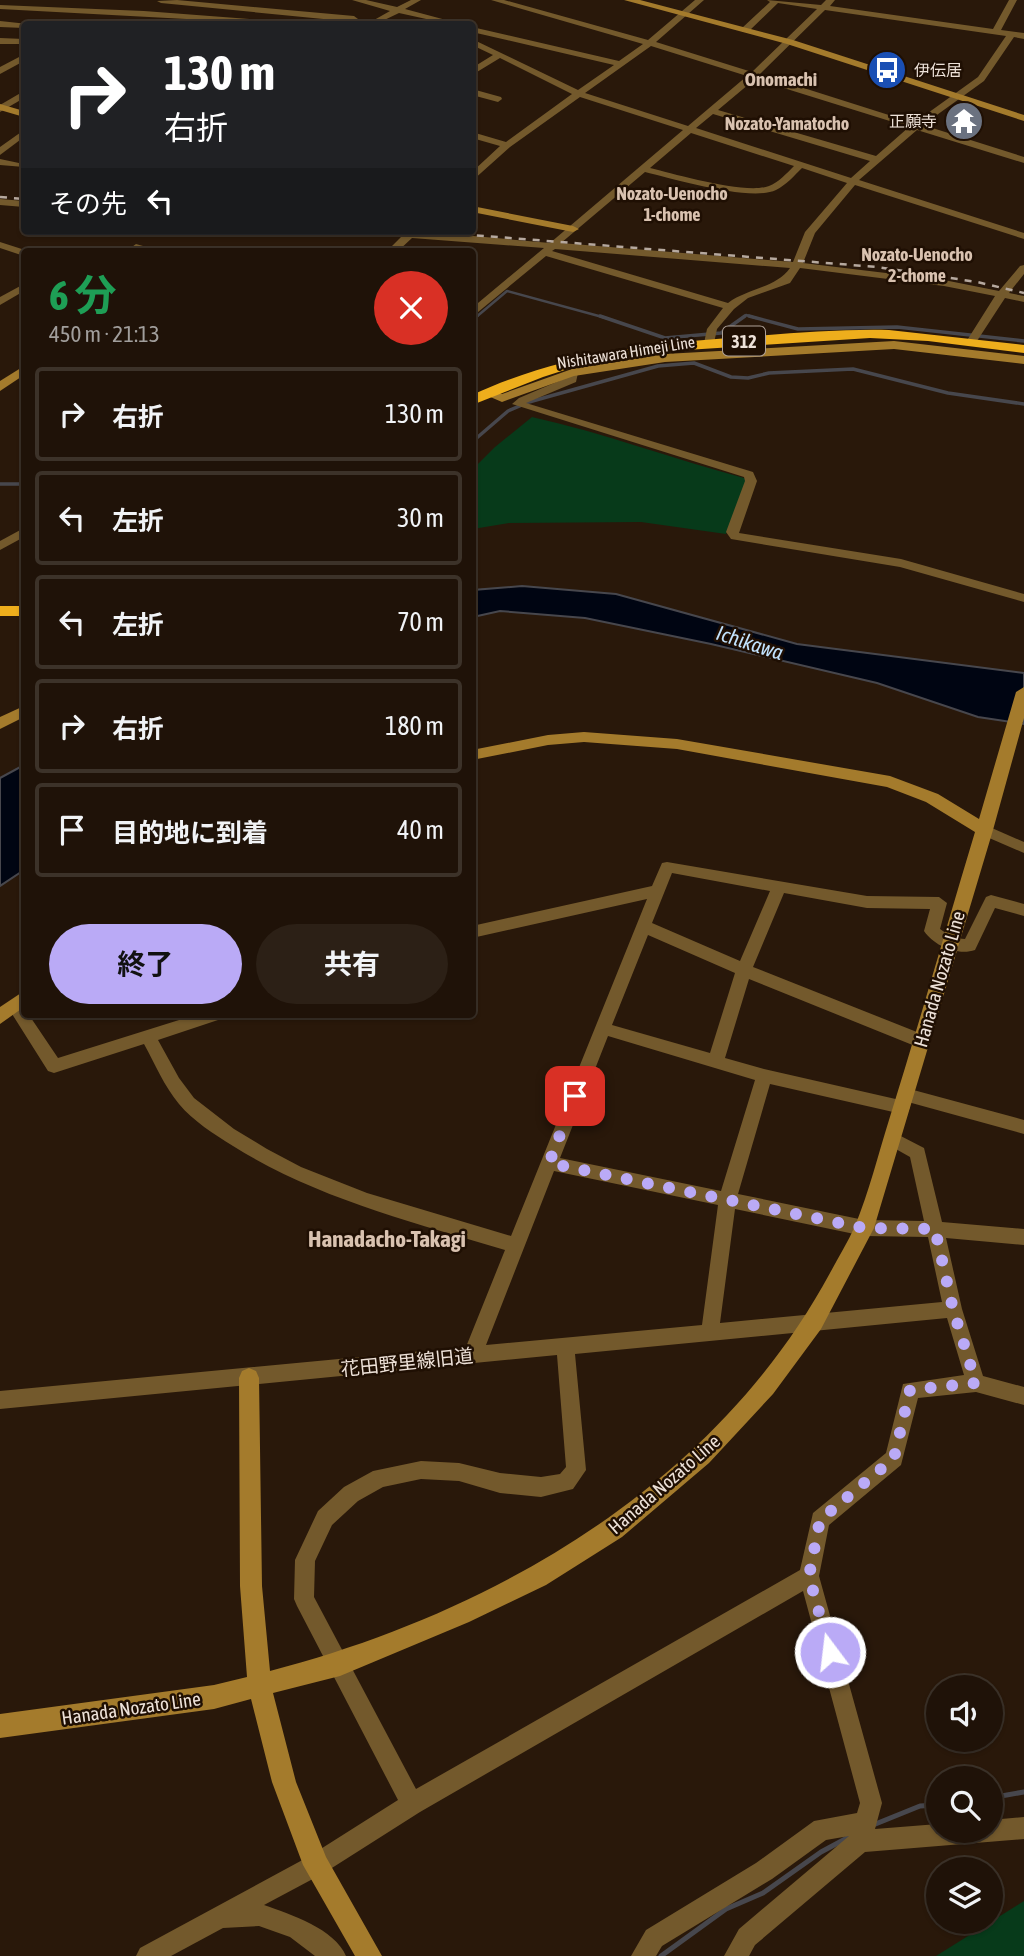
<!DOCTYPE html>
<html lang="ja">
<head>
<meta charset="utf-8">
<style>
	:root { --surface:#1f1208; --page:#2c2016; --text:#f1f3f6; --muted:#a19e9c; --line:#3c3229; --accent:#baaaf6 }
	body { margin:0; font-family:"Asap Condensed","Noto Sans JP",sans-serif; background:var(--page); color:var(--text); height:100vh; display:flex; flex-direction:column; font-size:26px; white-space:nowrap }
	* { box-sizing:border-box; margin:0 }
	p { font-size:23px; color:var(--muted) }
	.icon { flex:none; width:38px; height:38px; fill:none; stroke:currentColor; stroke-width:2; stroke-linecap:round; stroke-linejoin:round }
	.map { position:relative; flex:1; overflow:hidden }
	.details { position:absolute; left:21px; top:248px; width:455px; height:770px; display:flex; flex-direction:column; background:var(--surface); border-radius:7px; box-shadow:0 2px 5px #0004,0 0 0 2px var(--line) }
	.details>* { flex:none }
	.guide { position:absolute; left:21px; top:21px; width:455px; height:214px; border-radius:7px; box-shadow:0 2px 5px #0004,0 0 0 2px var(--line); background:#202124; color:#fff; overflow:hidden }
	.fabs { position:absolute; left:926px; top:1675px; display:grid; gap:14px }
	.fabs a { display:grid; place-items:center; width:77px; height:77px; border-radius:50%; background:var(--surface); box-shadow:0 2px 5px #0004,0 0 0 2px var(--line); font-size:35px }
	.pin { position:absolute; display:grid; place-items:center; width:60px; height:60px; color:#fff; margin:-30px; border-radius:14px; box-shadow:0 4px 10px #0006 }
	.me { position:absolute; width:77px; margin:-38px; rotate:345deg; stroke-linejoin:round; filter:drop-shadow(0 0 5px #0008) }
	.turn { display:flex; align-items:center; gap:24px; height:147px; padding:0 28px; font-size:32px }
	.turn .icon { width:91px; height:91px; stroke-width:2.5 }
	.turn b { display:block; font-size:49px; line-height:60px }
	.then { display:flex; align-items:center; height:66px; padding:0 28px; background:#0003; gap:14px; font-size:26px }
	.round { display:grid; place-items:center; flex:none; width:74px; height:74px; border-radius:37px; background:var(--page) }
	.headline { display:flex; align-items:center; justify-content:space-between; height:119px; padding:0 28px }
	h1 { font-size:42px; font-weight:700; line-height:52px; color:#1e9e55 }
	.action { display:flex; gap:14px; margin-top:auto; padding:14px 28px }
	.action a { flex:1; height:80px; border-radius:42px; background:var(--accent); color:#111; font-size:28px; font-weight:700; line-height:80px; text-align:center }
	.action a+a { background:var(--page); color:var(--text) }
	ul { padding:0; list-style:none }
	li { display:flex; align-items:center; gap:21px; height:94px; margin:0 14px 10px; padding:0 14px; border:4px solid var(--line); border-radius:7px }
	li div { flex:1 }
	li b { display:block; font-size:26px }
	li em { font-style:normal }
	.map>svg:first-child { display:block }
</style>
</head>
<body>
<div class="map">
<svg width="1024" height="1956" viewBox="0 0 1024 1956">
	<rect width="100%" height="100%" fill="#29180a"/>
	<g fill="#073a1a">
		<path d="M 532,417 C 604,433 673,459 744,478 L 747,481 L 726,534 L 641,522 L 509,523 L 473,529 L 472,470 L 495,447 Z"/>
		<path d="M 1024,1901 L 1024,1956 L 936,1956 Z"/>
	</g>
	<g fill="#000512" stroke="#47474d" stroke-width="2">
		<path d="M 522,586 L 616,594 L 797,644 L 1024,673 L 1024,724 L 978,717 L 877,683 L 711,644 L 585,618 L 500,611 L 473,617 L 473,590 Z"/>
		<path d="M 24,765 L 24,870 L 0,886 L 0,778 Z"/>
	</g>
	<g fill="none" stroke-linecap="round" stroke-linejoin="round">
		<g stroke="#47474d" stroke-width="2.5">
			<path d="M 475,318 L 507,291 L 606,318"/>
			<path d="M 742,318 L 746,315 L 756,318"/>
		</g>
		<g stroke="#47474d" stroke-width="3.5">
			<path d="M 600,316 L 665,338 L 721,333 L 745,316"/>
			<path d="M 749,316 L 798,329 L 897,327 L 1024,341"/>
			<path d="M 472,320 L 477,316"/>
			<path d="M 472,442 L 508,411 L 529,402 L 658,366 L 694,363 L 731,377 L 748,378 L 769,373 L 853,369 L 948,393 L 1024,404"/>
			<path d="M 0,484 L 24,484"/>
		</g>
		<g stroke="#47474d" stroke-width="5">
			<path d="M 990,1798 L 1024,1792"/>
			<path d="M 873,1825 L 920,1806 L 938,1805"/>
			<path d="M 661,1956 L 726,1909 L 763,1893 L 821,1852 L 849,1837"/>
		</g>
		<g fill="#73592c" fill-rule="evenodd">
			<path d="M 177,0 L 354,16 L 358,19 L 354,22 L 161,3 L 157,1 Z"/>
			<path d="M 352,0 L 366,0 L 397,7 L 411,0 L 421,0 L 405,9 L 461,24 L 449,24 L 399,13 L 376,24 L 367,24 L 390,11 Z"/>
			<path d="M 491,0 L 504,0 L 648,40 L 695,0 L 704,0 L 656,42 L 752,72 L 817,9 L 778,3 L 748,32 L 742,32 L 742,28 L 770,2 L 767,0 L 821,5 L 826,0 L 835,0 L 830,6 L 993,29 L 1009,0 L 1017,0 L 1001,30 L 1024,33 L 1024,39 L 1014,37 L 984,81 L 923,125 L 1024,157 L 1024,163 L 917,130 L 859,180 L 1024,233 L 1024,239 L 855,185 L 815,233 L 803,263 L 944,280 L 999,291 L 1020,266 L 1024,265 L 1024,274 L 1009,293 L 1024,296 L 1024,302 L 1005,298 L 975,344 L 971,345 L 966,342 L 995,296 L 944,286 L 800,268 L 790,283 L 748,298 L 734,309 L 717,329 L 714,343 L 709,346 L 704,343 L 707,329 L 723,308 L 546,256 L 472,317 L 472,308 L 544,248 L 412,238 L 397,252 L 386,252 L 401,237 L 364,234 L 359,231 L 418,231 L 550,243 L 683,130 L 580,97 L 510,147 L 472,181 L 472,172 L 500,146 L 472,138 L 472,132 L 506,142 L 572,94 L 500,58 L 472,75 L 472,68 L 493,55 L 472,45 L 472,39 L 578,90 L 614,65 L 472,32 L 472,27 L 619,61 L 643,44 ZM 825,10 L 1006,36 L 978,77 L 914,123 L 760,74 ZM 651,46 L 747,76 L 688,126 L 585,93 ZM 755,79 L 909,127 L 876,156 L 718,110 ZM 713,114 L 870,161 L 851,178 L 696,128 ZM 691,133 L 794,166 C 787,173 778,183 769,186 C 746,195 675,174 650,168 ZM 802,168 L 847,183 L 805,232 L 793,262 L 561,243 L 645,172 C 674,179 751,202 776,190 C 786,185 794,176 802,168 ZM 555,249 L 790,268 C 776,288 748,288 728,303 L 552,251 Z"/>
			<path d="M 0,5 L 144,11 L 277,21 L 281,24 L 0,9 Z"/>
			<path d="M 0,21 L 28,24 L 24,24 L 24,28 L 0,27 Z"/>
			<path d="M 128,21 L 141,24 L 124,24 Z"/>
			<path d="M 0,38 L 24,39 L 24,44 L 0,44 Z"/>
			<path d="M 21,56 L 24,56 L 24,61 L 0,74 L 0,67 Z"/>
			<path d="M 472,89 L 501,97 L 502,99 L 498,102 L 472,95 Z"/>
			<path d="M 24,91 L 24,98 L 0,112 L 0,105 Z"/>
			<path d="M 24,130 L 24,137 L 0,155 L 0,147 Z"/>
			<path d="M 0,159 L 19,163 L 24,161 L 24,167 L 0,165 Z"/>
			<path d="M 0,199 L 24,201 L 24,207 L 0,205 Z"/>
			<path d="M 0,242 L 28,251 L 28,252 L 24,252 L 24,256 L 0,248 Z"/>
			<path d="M 136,244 L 157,250 L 158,252 L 125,252 Z"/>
			<path d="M 24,284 L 24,291 L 0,305 L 0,297 Z"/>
			<path d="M 568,371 L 578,373 L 576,382 L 526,403 L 753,472 L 757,481 L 739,533 L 901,559 L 1024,594 L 1024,602 L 900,567 L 731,539 L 726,532 L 745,481 L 744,477 L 512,404 L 519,398 L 566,378 Z"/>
			<path d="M 24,528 L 24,537 L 0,550 L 0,541 Z"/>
			<path d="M 985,825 L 1024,842 L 1024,853 L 980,834 L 978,830 Z"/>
			<path d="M 667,862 L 867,896 L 939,897 L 947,903 L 940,929 L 953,938 L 965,939 L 986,897 L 991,895 L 1024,904 L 1024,916 L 995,908 L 975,950 C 958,956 934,946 924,931 L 930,909 L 867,908 L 784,893 L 753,967 L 927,1036 L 929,1041 L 927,1046 L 915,1046 L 749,979 L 725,1058 L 764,1069 L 900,1100 L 898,1095 L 900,1090 L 906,1088 L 1024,1120 L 1024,1134 L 908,1102 L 910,1107 L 908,1112 L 902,1114 L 770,1084 L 738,1194 L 864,1220 L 924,1221 L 910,1157 L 887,1144 L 885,1139 L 887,1134 L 893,1132 L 924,1148 L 942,1222 L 1024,1229 L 1024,1245 L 946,1238 L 962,1309 L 983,1376 L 1024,1387 L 1024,1405 L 976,1392 L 918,1398 L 901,1465 L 829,1525 L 819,1576 L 882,1803 L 875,1829 L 938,1824 L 938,1830 L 990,1830 L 990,1820 L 1024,1817 L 1024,1839 L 865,1852 L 755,1945 L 749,1956 L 724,1956 L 739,1929 L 849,1836 L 826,1840 L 772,1879 L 662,1946 L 656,1956 L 631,1956 L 646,1930 L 756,1863 L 814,1821 L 857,1813 L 860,1803 L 803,1591 L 420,1812 L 324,1873 L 264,1905 C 290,1914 335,1929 346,1956 L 315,1956 L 290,1937 L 259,1926 L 223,1928 L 171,1956 L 136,1956 L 140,1948 L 308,1857 L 398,1800 L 297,1606 L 294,1599 L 295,1560 L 318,1511 L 344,1487 L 373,1471 L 421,1461 L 459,1463 L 500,1473 L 541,1477 L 560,1474 L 566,1467 L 557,1355 L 0,1409 L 0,1391 L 466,1347 L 505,1250 C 412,1222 316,1198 233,1146 C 214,1134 193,1121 179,1104 C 164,1086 155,1064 144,1044 L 54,1073 L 48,1071 L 7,1006 L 9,1002 C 21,998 24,1005 24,1015 L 29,1015 L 58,1058 L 195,1015 L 223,1015 L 221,1019 L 158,1040 L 179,1078 L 194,1098 L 234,1129 L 267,1149 L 301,1167 L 367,1193 L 511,1236 L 647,899 L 472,938 L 472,926 L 652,886 L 662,863 ZM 672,873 L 770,891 L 740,961 L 652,923 ZM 648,935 L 735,973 L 710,1053 L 612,1025 ZM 608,1036 L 755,1080 L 721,1191 L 560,1158 ZM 554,1171 L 718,1205 L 702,1325 L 486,1345 ZM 735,1209 L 864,1236 L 928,1237 L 942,1302 L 720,1323 ZM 947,1318 L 964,1375 L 903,1384 L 886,1453 L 813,1513 L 800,1570 L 416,1789 L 314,1597 L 315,1561 L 332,1525 L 358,1501 L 383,1487 L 421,1479 L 459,1481 L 500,1493 L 541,1497 L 573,1489 L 586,1470 L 575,1354 Z"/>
		</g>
		<g fill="#a47b2c" fill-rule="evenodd">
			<path d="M 624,0 L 640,0 L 793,40 L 1024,115 L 1024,121 L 787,44 Z"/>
			<path d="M 0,104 L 24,111 L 24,117 L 0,110 Z"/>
			<path d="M 472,206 L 573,226 L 579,229 L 573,232 L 472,212 Z"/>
			<path d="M 894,341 L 1024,356 L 1024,364 L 894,349 L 665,362 L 574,376 L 502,402 L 481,393 L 487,389 L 502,394 L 572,369 L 665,354 Z"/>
			<path d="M 24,366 L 24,375 L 0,391 L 0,381 Z"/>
			<path d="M 1024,687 L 1024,718 L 993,830 L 874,1228 L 821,1329 L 773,1394 L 709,1463 L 622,1537 L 546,1585 L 469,1622 L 340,1676 L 273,1693 L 296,1782 L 326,1857 L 382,1956 L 355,1956 L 303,1865 L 272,1782 L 251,1699 L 214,1709 L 0,1738 L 0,1714 L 214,1685 L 247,1677 L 240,1586 L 239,1378 L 242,1371 L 249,1368 L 256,1371 L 259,1378 L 262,1586 L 270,1671 C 496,1612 716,1484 830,1273 C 838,1258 848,1242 855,1226 C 869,1192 878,1155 889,1120 C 919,1024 946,928 975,832 L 926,802 L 887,787 L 677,749 L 584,742 L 548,745 L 472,760 L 472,750 L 548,735 L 584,732 L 677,739 L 890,776 L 938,794 L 979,819 L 1016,692 Z"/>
			<path d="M 24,706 L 24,717 L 0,729 L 0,717 Z"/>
			<path d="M 24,991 L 24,1007 L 0,1024 L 0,1007 Z"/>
		</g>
		<g fill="#eeae1c" fill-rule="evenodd">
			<path d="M 889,330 L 1024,345 L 1024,353 L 928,341 L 870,338 L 671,351 L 574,367 L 543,377 L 472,405 L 472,395 C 559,355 649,343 744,337 C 792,333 841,329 889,330 Z"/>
			<rect x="0" y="606" width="24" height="10"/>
		</g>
		<g stroke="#b6a99f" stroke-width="2.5" stroke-dasharray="7 7" stroke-linecap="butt">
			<path d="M 0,197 L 24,199"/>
			<path d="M 421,231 L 877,267 L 977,282 L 1024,293"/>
		</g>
	</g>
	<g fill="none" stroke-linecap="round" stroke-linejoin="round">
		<path stroke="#baaaf6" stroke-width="12" stroke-dasharray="0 21.6" d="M 575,1096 L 549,1163 L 864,1228 L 935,1229 L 953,1309 L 976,1383 L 910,1390 L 894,1458 L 820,1520 L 809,1576 L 830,1652"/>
	</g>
	<defs>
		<symbol id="bus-disc" viewBox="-11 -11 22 22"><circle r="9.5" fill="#1a4fb4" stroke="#1f0f03"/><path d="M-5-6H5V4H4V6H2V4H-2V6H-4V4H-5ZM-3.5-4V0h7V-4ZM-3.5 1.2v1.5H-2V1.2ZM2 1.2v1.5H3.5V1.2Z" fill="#fff"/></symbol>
		<symbol id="temple-disc" viewBox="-11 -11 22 22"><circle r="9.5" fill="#6b7280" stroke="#1f0f03"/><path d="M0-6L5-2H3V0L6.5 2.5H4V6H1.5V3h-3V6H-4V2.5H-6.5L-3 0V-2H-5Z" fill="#fff"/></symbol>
	</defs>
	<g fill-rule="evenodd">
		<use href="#bus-disc" x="865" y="48" width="44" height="44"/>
		<use href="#temple-disc" x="942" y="99" width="44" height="44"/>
	</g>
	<g text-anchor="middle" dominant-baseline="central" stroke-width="5" stroke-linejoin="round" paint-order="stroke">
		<g font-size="16" fill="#ede1d8" stroke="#1f0f03" text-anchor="start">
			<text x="914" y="70">伊伝居</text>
			<text x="937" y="121" text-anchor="end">正願寺</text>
		</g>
		<g font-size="16" fill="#ede1d8" stroke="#1f0f03">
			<text transform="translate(626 352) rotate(-9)">Nishitawara Himeji Line</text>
		</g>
		<g font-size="18" font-weight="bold" fill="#d9c2b0" stroke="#1f0f03">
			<text x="787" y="123">Nozato-Yamatocho</text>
			<text x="672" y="193">Nozato-Uenocho<tspan x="672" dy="21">1-chome</tspan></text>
			<text x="917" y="254">Nozato-Uenocho<tspan x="917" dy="21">2-chome</tspan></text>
		</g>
		<rect fill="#1f0f03" stroke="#afa298" stroke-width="2" x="723" y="326.5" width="42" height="29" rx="5"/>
		<g font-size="18" font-weight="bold" fill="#ede1d8">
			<text x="744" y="341">312</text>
		</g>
		<g font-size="19" font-weight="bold" fill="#d9c2b0" stroke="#1f0f03">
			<text x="781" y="79">Onomachi</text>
		</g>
		<g font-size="19" fill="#ede1d8" stroke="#1f0f03">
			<text transform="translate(939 979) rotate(-74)">Hanada Nozato Line</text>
			<text transform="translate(407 1362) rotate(-6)">花田野里線旧道</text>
			<text transform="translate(664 1484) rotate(-41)">Hanada Nozato Line</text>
			<text transform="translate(131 1708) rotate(-8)">Hanada Nozato Line</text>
		</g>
		<g font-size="21" font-style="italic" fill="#c2e3fe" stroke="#1f0f03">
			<text transform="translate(750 642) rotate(18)">Ichikawa</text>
		</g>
		<g font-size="23" font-weight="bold" fill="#d9c2b0" stroke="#1f0f03">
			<text x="387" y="1239">Hanadacho-Takagi</text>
		</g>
	</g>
</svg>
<div class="fabs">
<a><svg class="icon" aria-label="sound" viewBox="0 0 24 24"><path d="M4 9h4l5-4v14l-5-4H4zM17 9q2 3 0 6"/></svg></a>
<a><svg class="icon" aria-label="search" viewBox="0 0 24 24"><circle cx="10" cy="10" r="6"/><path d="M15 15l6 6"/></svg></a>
<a><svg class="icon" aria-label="layers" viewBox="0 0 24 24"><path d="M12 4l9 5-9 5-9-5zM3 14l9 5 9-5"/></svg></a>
</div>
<div class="pin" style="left:575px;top:1096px;background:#d93025"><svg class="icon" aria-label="arrive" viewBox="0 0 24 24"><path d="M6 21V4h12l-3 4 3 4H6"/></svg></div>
<svg class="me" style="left:830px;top:1652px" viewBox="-20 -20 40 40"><circle r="17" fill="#baaaf6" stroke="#fff" stroke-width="3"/><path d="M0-11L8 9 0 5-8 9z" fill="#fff"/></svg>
<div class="guide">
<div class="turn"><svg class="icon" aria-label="right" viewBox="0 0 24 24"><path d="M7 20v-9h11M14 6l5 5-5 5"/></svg><div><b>130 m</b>右折</div></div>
<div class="then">その先<svg class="icon" aria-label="left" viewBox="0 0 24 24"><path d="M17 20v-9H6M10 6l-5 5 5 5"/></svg></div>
</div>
<section class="details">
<div class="headline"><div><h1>6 分</h1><p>450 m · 21:13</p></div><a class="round" style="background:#d93025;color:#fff"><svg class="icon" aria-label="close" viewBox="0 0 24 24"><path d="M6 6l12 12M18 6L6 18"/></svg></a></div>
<ul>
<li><svg class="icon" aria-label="right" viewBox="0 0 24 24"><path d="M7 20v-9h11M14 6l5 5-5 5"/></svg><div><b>右折</b></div><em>130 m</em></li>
<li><svg class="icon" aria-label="left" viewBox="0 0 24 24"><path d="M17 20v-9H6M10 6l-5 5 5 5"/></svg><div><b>左折</b></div><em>30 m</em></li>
<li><svg class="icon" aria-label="left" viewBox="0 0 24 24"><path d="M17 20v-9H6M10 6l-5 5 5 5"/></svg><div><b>左折</b></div><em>70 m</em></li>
<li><svg class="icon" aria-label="right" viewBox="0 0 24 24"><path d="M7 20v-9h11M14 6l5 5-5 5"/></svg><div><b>右折</b></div><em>180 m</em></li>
<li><svg class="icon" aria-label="arrive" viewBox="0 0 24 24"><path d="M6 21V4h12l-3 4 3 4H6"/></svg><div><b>目的地に到着</b></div><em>40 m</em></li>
</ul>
<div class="action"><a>終了</a><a>共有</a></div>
</section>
</div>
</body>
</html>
